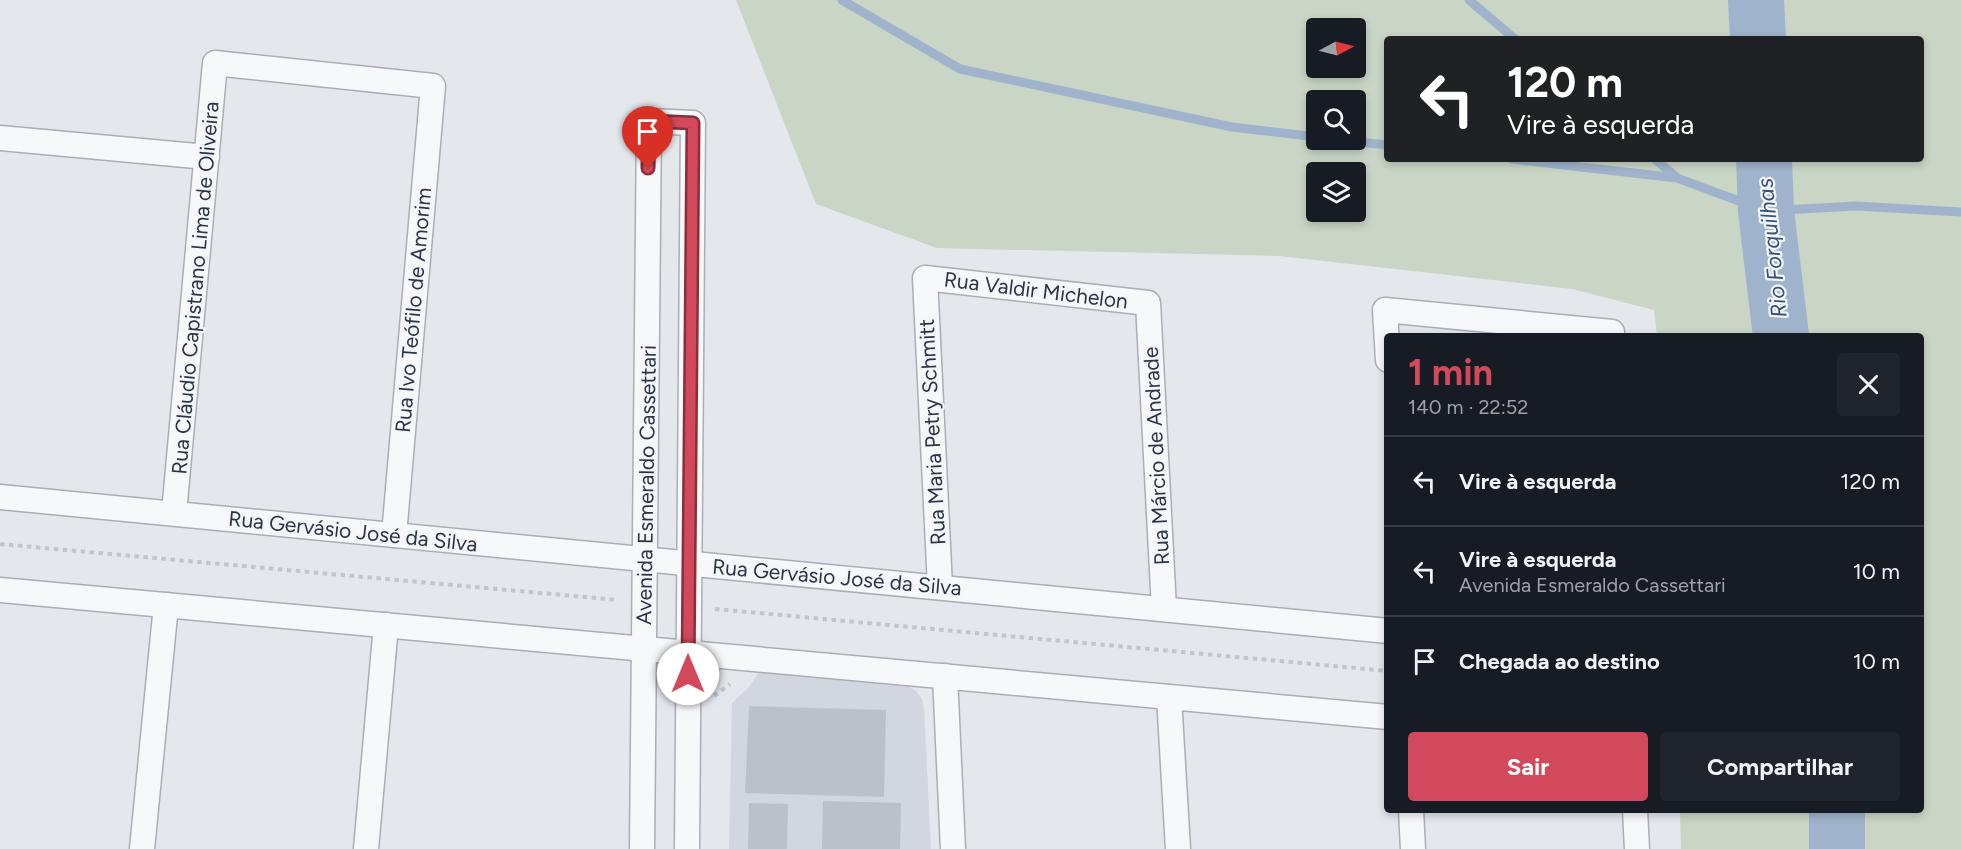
<!DOCTYPE html>
<html lang="pt">
<head>
<meta charset="utf-8">
<style>
	:root { --surface:#171b24; --page:#20242c; --text:#f1f3f6; --muted:#9ea1a6; --line:#363941; --accent:#d1495b }
	body { margin:0; font-family:Figtree,sans-serif; background:var(--page); color:var(--text); height:100vh; display:flex; flex-direction:column; font-size:22px; white-space:nowrap }
	* { box-sizing:border-box; margin:0 }
	p { font-size:20px; color:var(--muted) }
	.icon { flex:none; width:33px; height:33px; fill:none; stroke:currentColor; stroke-width:2; stroke-linecap:round; stroke-linejoin:round }
	.map { position:relative; flex:1; overflow:hidden }
	.sheet { position:absolute; left:1384px; top:333px; width:540px; height:480px; display:flex; flex-direction:column; background:var(--surface); border-radius:6px; box-shadow:0 3px 9px #0003 }
	.sheet>* { flex:none }
	.banner { position:absolute; left:1384px; top:36px; width:540px; height:126px; border-radius:6px; box-shadow:0 3px 9px #0003; background:#202124; color:#fff; overflow:hidden }
	.needle { width:39px; rotate:83deg }
	.fabs { position:absolute; left:1306px; top:18px; display:grid; gap:12px }
	.fabs a { display:grid; place-items:center; width:60px; height:60px; border-radius:6px; background:var(--surface); box-shadow:0 3px 9px #0003; font-size:30px }
	.pin { position:absolute; display:grid; place-items:center; width:51px; height:51px; color:#fff; margin:-62px -26px; border-radius:50% 50% 50% 0; rotate:-45deg; box-shadow:0 0 6px #0007 }
	.pin .icon { rotate:45deg }
	.me { position:absolute; width:66px; margin:-33px; rotate:0deg; stroke-linejoin:round; filter:drop-shadow(0 0 4px #0008) }
	.turn { display:flex; align-items:center; gap:21px; height:126px; padding:0 24px; font-size:27px }
	.turn .icon { width:78px; height:78px; stroke-width:2.5 }
	.turn b { display:block; font-size:42px; line-height:51px }
	.round { display:grid; place-items:center; flex:none; width:63px; height:63px; border-radius:6px; background:var(--page) }
	.headline { display:flex; align-items:center; justify-content:space-between; height:102px; padding:0 24px }
	h1 { font-size:36px; font-weight:700; line-height:45px; color:var(--accent) }
	.action { display:flex; gap:12px; margin-top:auto; padding:12px 24px }
	.action a { flex:1; height:69px; border-radius:6px; background:var(--accent); color:#fff; font-size:24px; font-weight:700; line-height:69px; text-align:center }
	.action a+a { background:var(--page); color:var(--text) }
	ul { padding:0; list-style:none }
	li { display:flex; align-items:center; gap:18px; height:90px; padding:0 24px; border-top:2px solid var(--line) }
	li div { flex:1 }
	li b { display:block; font-size:22px }
	li em { font-style:normal }
	.map>svg:first-child { display:block }
</style>
</head>
<body>
<div class="map">
<svg width="1961" height="849" viewBox="0 0 1961 849">
	<rect width="100%" height="100%" fill="#e4e7ec"/>
	<path fill="#d2d6de" d="M 760,671 L 908,686 L 916,691 L 922,699 L 924,708 L 931,849 L 729,849 L 732,703 L 749,687 Z"/>
	<path fill="#c9d6c5" fill-rule="evenodd" d="M 736,0 L 1961,0 L 1961,849 L 1681,849 L 1680,810 L 1922,810 L 1922,336 L 1657,336 L 1654,310 L 1572,289 L 1279,256 L 937,248 L 816,204 ZM 1317,28 L 1356,28 L 1356,68 L 1317,68 ZM 1388,39 L 1922,39 L 1922,159 L 1388,159 ZM 1317,100 L 1356,100 L 1356,140 L 1317,140 ZM 1317,172 L 1356,172 L 1356,212 L 1317,212 Z"/>
	<g fill="none" stroke-linecap="round" stroke-linejoin="round">
		<g stroke="#9fb4cc" stroke-width="9">
			<path d="M 842,0 L 960,69 L 1232,127 L 1317,137"/>
			<path d="M 1469,0 L 1515,39"/>
			<path d="M 1339,140 L 1388,145"/>
			<path d="M 1511,159 L 1677,178 L 1766,211 L 1856,206 L 1961,212"/>
			<path d="M 1655,159 L 1676,177"/>
		</g>
		<g stroke="#9fb4cc" stroke-width="56">
			<path d="M 1756,0 L 1758,39"/>
			<path d="M 1764,159 L 1766,211 L 1781,336"/>
			<path d="M 1837,810 L 1837,849"/>
		</g>
	</g>
	<g fill="#bbc0ca">
		<path d="M 749,706 L 886,710 L 884,797 L 745,793 Z"/>
		<path d="M 823,801 L 901,803 L 900,849 L 822,849 Z"/>
		<path d="M 749,803 L 788,804 L 787,849 L 748,849 Z"/>
	</g>
	<g fill="none" stroke-linecap="round" stroke-linejoin="round">
		<defs>
			<g id="minor">
				<path d="M 0,138 L 207,157"/>
				<path d="M 1388,360 L 1385,310 L 1612,332 L 1612,336"/>
				<path d="M 0,497 L 1388,631"/>
				<path d="M 174,513 L 215,63 L 433,86 L 394,535"/>
				<path d="M 940,587 L 925,278 L 1148,303 L 1164,609"/>
				<path d="M 0,590 L 1388,717"/>
				<path d="M 945,676 L 953,849"/>
				<path d="M 1169,697 L 1178,849"/>
				<path d="M 1411,810 L 1413,849"/>
				<path d="M 1635,810 L 1637,849"/>
				<path d="M 142,849 L 166,605"/>
				<path d="M 366,849 L 386,625"/>
				<path d="M 642,849 L 649,121 L 693,123 L 687,849"/>
			</g>
		</defs>
		<use href="#minor" stroke="#a9aeb7" stroke-width="27"/>
		<g stroke="#c2c5cb" stroke-width="4" stroke-dasharray="4.5 4.5" stroke-linecap="butt">
			<path d="M 0,544 L 618,600"/>
			<path d="M 715,609 L 1388,671"/>
			<path d="M 714,696 L 730,684"/>
		</g>
		<use href="#minor" stroke="#f7f8fa" stroke-width="24"/>
	</g>
	<g fill="none" stroke-linecap="round" stroke-linejoin="round">
		<defs>
			<path id="route" d="M 648,168 L 649,121 L 693,123 L 688,674"/>
		</defs>
		<use href="#route" stroke="#882f3b" stroke-width="15"/>
		<use href="#route" stroke="#d1495b" stroke-width="10"/>
	</g>
	<g text-anchor="middle" dominant-baseline="central" stroke-width="4.5" stroke-linejoin="round" paint-order="stroke">
		<g font-size="21" fill="#2b3445" stroke="#f4f6f9">
			<text transform="translate(195 288) rotate(-85)">Rua Cláudio Capistrano Lima de Oliveira</text>
			<text transform="translate(1036 290) rotate(7)">Rua Valdir Michelon</text>
			<text transform="translate(413 310) rotate(-85)">Rua Ivo Teófilo de Amorim</text>
			<text transform="translate(932 432) rotate(-93)">Rua Maria Petry Schmitt</text>
			<text transform="translate(1156 456) rotate(-93)">Rua Márcio de Andrade</text>
			<text transform="translate(646 485) rotate(-89)">Avenida Esmeraldo Cassettari</text>
			<text transform="translate(353 531) rotate(6)">Rua Gervásio José da Silva</text>
			<text transform="translate(837 577) rotate(5)">Rua Gervásio José da Silva</text>
		</g>
		<g font-size="22" font-style="italic" fill="#34527a" stroke="#f4f6f9">
			<text transform="translate(1772 248) rotate(-96)">Rio Forquilhas</text>
		</g>
	</g>
</svg>
<div class="fabs">
<a><svg class="needle" viewBox="-14 -14 28 28"><path d="M0-13l5 13h-10z" fill="#e53935"/><path d="M0 13l5-13h-10z" fill="#9ea1a6"/></svg></a>
<a><svg class="icon" aria-label="search" viewBox="0 0 24 24"><circle cx="10" cy="10" r="6"/><path d="M15 15l6 6"/></svg></a>
<a><svg class="icon" aria-label="layers" viewBox="0 0 24 24"><path d="M12 4l9 5-9 5-9-5zM3 14l9 5 9-5"/></svg></a>
</div>
<div class="pin" style="left:648px;top:168px;background:#d93025"><svg class="icon" aria-label="arrive" viewBox="0 0 24 24"><path d="M6 21V4h12l-3 4 3 4H6"/></svg></div>
<svg class="me" style="left:688px;top:674px" viewBox="-20 -20 40 40"><circle r="19" fill="#fff"/><path d="M0-13L10 11 0 6-10 11z" fill="#d1495b"/></svg>
<div class="banner">
<div class="turn"><svg class="icon" aria-label="left" viewBox="0 0 24 24"><path d="M17 20v-9H6M10 6l-5 5 5 5"/></svg><div><b>120 m</b>Vire à esquerda</div></div>
</div>
<section class="sheet">
<div class="headline"><div><h1>1 min</h1><p>140 m · 22:52</p></div><a class="round"><svg class="icon" aria-label="close" viewBox="0 0 24 24"><path d="M6 6l12 12M18 6L6 18"/></svg></a></div>
<ul>
<li><svg class="icon" aria-label="left" viewBox="0 0 24 24"><path d="M17 20v-9H6M10 6l-5 5 5 5"/></svg><div><b>Vire à esquerda</b></div><em>120 m</em></li>
<li><svg class="icon" aria-label="left" viewBox="0 0 24 24"><path d="M17 20v-9H6M10 6l-5 5 5 5"/></svg><div><b>Vire à esquerda</b><p>Avenida Esmeraldo Cassettari</p></div><em>10 m</em></li>
<li><svg class="icon" aria-label="arrive" viewBox="0 0 24 24"><path d="M6 21V4h12l-3 4 3 4H6"/></svg><div><b>Chegada ao destino</b></div><em>10 m</em></li>
</ul>
<div class="action"><a>Sair</a><a>Compartilhar</a></div>
</section>
</div>
</body>
</html>
